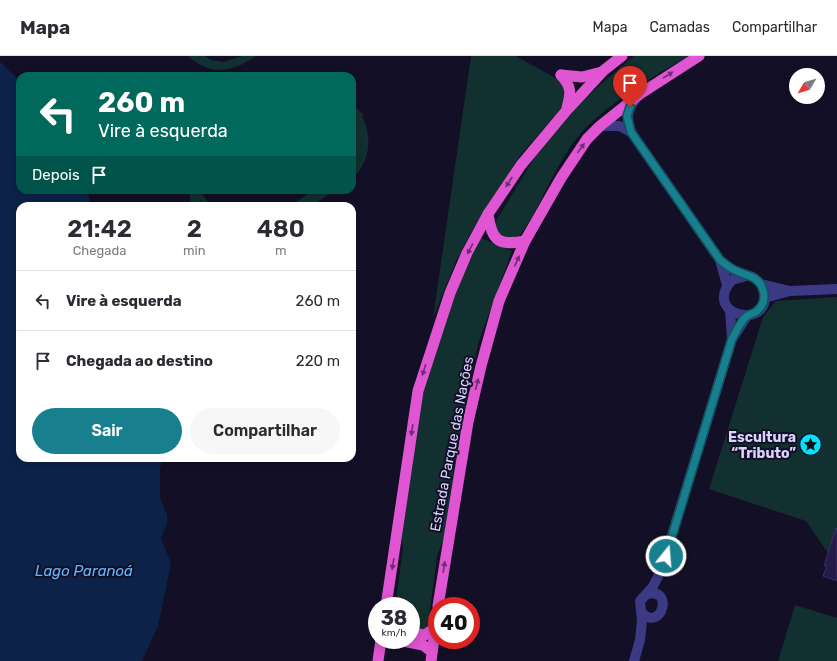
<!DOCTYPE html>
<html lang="pt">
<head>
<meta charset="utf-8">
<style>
	:root { --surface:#fff; --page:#f7f7f7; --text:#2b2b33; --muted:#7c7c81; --line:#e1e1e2; --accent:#187f8f }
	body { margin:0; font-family:Rubik,sans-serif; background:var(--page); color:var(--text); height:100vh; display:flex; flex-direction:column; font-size:15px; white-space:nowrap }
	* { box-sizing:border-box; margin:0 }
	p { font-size:13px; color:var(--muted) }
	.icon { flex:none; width:22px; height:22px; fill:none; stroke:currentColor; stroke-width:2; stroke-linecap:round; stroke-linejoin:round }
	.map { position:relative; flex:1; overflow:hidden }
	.side { position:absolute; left:16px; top:146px; width:340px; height:260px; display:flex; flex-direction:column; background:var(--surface); border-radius:12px; box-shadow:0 2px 10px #0003 }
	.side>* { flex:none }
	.top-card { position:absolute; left:16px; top:16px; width:340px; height:122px; border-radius:12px; box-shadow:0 2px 10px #0003; background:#00695c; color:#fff; overflow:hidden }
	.needle { width:26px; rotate:232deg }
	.fabs { position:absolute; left:789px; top:12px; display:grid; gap:8px }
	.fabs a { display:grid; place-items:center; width:36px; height:36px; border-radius:50%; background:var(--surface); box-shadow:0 2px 10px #0003; font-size:20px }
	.speed { position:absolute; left:368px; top:541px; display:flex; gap:8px; font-size:20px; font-weight:700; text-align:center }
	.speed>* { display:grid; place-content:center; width:52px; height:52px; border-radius:50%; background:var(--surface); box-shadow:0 2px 10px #0003; line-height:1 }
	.speed small { font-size:10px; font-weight:400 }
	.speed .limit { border:6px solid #d22; background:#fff; color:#111 }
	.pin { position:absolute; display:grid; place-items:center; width:34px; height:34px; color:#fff; margin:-41px -17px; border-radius:50% 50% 50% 0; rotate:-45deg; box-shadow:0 0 4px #0007 }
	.pin .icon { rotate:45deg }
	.me { position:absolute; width:44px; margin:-22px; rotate:17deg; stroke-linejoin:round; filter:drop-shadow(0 0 3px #0008) }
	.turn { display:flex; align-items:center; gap:14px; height:84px; padding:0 16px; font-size:18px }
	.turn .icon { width:52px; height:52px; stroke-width:2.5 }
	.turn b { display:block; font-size:28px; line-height:34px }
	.then { display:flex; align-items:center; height:38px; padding:0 16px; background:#0003; gap:8px; font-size:15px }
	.eta { display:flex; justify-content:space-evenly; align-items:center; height:68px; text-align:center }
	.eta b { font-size:24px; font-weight:600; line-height:28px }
	.action { display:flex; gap:8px; margin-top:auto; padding:8px 16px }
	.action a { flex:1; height:46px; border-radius:24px; background:var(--accent); color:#fff; font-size:16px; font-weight:600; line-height:46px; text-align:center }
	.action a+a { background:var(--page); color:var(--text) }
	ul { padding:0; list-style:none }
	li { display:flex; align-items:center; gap:12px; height:60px; padding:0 16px; border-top:1px solid var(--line) }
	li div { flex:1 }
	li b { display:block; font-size:15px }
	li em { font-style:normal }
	header { display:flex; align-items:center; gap:24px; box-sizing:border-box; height:56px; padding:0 20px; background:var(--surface); border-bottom:1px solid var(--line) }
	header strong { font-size:19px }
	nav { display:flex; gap:22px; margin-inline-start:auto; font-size:14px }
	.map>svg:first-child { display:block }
</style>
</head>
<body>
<header>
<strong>Mapa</strong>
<nav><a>Mapa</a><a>Camadas</a><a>Compartilhar</a></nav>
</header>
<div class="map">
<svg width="837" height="605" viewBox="0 0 837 605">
	<rect width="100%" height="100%" fill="#130f26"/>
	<g fill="#12302f">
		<path d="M 188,0 L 205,0 L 211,4 L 223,6 L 242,0 L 256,0 C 232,16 212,21 188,0 Z"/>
		<path d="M 471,0 L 516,0 L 561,25 L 565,30 L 565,48 L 519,101 L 473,173 L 456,205 L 433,262 Z"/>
		<path d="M 634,0 L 688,0 C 651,22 611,45 581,77 C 555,107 543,148 520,179 L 508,184 L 496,175 L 496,165 L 536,99 L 586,41 Z"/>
		<path d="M 352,48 L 364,59 L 362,60 C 373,82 370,106 352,123 Z"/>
		<path d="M 189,134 L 200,134 L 210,150 L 206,150 L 200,143 L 202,150 L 191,150 Z"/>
		<path d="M 314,134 L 336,134 L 311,150 L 290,150 Z"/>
		<path d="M 481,182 L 512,195 L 479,285 L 470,324 L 456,398 L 444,482 L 437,500 L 428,570 L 425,574 L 411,576 L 411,550 L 395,550 L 403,492 L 401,478 C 408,434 413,389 421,345 C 433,288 455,233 481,182 Z"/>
		<path d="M 837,241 L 837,510 L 806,465 L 709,433 L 763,261 L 776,245 Z"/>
		<path d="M 795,549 L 837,562 L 837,605 L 778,605 Z"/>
	</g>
	<path fill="#0c2248" d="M 0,6 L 20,25 L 20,134 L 88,134 L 90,150 L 20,150 L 20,402 L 163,402 L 160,412 L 160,442 L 167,459 L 167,468 L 161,482 L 171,508 L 168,522 L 158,570 L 142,605 L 0,605 Z"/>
	<path fill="#241b47" stroke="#3b2d73" d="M 836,472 L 837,473 L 837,525 L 823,520 L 827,510 L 824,510 Z"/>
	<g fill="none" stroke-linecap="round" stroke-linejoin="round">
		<g stroke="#3d3a85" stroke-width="10">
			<path d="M 635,44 C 626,56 627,63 631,76 L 720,204 L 734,215 L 753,221 L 761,228 L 790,235"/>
			<path d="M 600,70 L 620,70 L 631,76"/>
			<path d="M 720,204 L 727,229"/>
			<path d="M 746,220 L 732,224 C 698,263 783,276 761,228"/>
			<path d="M 764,242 L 790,235 L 837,233"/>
			<path d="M 730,254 L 732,283"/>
			<path d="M 642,557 C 662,576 674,531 647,538"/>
			<path d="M 634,605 L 640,584 L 642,565 L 640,545 L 652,532 L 661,515 L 732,283 L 747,260"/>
		</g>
		<g stroke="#e055d1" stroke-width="11">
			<path d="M 561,19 L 582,21 L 602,16"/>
			<path d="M 561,19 C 572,31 571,37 567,52"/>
			<path d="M 488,158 C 492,185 498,190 525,185"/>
			<path d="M 386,550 L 418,335 L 450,237 L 467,197 L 488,158 L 521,109 L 567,54 L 603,15 L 622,0"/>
			<path d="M 438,550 L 468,366 L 481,310 L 499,245 L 525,185 L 561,122 L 587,83 L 600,70 L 640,38 L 699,0"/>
			<path d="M 411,577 L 425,579 L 436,571"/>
			<path d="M 398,584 L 423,589 L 432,596"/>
			<path d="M 378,605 L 381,584"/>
			<path d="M 431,605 L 437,561"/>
		</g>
	</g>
	<defs><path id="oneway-solid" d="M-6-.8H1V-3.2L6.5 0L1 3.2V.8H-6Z"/></defs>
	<g fill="#6f2e73">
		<use href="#oneway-solid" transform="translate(668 19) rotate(-32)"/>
		<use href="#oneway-solid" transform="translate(581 92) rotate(-54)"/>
		<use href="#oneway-solid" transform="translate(509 126) rotate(123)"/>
		<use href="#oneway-solid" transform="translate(470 193) rotate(118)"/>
		<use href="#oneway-solid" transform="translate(517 205) rotate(-66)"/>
		<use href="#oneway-solid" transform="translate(424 314) rotate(107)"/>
		<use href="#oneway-solid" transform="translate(477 328) rotate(-77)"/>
		<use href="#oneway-solid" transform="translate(412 374) rotate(98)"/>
		<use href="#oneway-solid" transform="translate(393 508) rotate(99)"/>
		<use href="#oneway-solid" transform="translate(444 511) rotate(-81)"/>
	</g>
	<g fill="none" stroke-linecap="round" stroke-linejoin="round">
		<defs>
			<path id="route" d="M 630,51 L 627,60 L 631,76 L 720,204 C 733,215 737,215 752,221 C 765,227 768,245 758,254 C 755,258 751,257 747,260 C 741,264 736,276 732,283 L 666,500"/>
		</defs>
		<use href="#route" stroke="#10535d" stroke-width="10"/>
		<use href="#route" stroke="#187f8f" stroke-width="7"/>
	</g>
	<defs>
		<symbol id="sight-disc" viewBox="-11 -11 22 22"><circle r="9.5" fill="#00e5ff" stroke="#130f26"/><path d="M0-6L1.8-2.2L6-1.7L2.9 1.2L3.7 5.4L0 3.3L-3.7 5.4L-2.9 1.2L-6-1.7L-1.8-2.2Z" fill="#111"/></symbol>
	</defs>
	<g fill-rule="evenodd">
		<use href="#sight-disc" x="798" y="376" width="25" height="25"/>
	</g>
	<g text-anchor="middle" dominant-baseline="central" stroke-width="4" stroke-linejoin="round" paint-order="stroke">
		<g font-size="14" font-weight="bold" fill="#d9d4ff" stroke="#130f26" text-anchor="end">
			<text x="796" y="381">Escultura<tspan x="796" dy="16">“Tributo”</tspan></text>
		</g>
		<g font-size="14" fill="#d9d4ff" stroke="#130f26">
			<text transform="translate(452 388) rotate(-79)">Estrada Parque das Nações</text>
		</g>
		<g font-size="15" font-style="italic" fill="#62b6ff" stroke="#130f26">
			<text x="84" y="515">Lago Paranoá</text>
		</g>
	</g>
</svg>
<div class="fabs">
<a><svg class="needle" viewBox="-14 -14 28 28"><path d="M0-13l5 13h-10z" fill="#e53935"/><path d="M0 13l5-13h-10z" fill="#7c7c81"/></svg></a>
</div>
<div class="speed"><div>38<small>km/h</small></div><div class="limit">40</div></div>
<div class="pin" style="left:630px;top:51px;background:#d93025"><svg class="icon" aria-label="arrive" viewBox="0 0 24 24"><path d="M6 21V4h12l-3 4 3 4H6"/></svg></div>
<svg class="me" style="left:666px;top:500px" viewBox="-20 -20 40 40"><circle r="17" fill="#187f8f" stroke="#fff" stroke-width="3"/><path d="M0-11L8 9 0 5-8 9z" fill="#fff"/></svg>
<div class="top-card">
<div class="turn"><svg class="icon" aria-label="left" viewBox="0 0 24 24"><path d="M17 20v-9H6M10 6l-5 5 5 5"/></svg><div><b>260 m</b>Vire à esquerda</div></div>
<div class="then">Depois<svg class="icon" aria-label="arrive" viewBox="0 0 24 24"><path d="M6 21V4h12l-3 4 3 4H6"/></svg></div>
</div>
<section class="side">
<div class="eta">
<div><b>21:42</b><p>Chegada</p></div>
<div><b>2</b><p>min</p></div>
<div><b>480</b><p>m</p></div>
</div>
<ul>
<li><svg class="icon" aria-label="left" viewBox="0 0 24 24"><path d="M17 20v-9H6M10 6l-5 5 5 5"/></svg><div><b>Vire à esquerda</b></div><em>260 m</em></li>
<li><svg class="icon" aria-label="arrive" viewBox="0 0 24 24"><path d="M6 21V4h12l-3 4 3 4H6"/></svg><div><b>Chegada ao destino</b></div><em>220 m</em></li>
</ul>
<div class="action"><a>Sair</a><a>Compartilhar</a></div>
</section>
</div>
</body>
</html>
